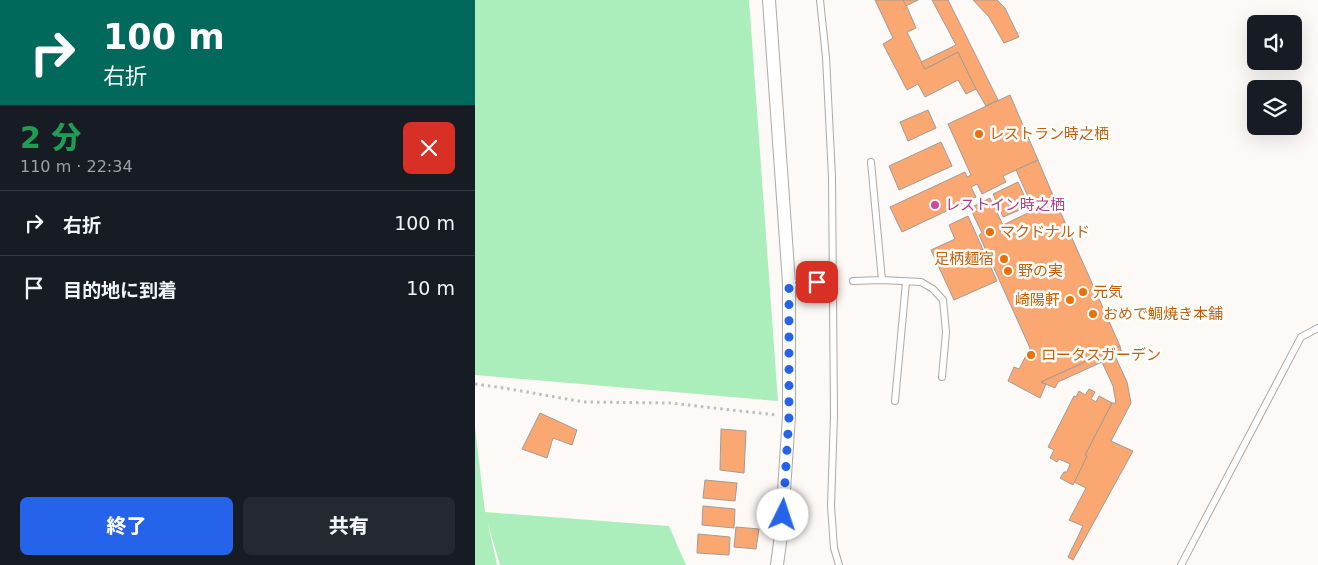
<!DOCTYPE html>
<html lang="ja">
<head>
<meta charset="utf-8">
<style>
	:root { --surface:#171b24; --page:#242831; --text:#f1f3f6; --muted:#9ea1a6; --line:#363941; --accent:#2563eb }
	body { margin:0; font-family:"DejaVu Sans","Noto Sans JP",sans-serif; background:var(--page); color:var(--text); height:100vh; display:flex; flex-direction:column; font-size:19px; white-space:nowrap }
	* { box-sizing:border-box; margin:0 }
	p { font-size:16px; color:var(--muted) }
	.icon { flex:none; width:28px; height:28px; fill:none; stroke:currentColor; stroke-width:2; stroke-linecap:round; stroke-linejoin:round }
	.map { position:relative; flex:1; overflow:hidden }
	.panel { display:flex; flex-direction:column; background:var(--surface); width:475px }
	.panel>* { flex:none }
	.guide { background:#00695c; color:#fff; overflow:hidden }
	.buttons { position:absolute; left:772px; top:15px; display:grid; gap:10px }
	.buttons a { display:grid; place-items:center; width:55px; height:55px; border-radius:8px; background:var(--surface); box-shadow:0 5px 20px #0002; font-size:25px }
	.pin { position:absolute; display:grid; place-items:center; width:42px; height:42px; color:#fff; margin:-21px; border-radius:10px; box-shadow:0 2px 8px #0006 }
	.me { position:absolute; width:55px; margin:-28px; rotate:4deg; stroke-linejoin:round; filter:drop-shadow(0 0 4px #0008) }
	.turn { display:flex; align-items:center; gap:18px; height:105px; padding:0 20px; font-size:22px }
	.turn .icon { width:65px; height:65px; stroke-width:2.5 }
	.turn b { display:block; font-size:35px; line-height:42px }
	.round { display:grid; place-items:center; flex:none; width:52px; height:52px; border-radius:8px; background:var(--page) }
	.summary { display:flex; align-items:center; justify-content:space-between; height:85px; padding:0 20px }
	h1 { font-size:30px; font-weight:800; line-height:38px; color:#1e9e55 }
	.cta { display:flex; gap:10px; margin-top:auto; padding:10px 20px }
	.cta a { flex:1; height:58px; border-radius:8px; background:var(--accent); color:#fff; font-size:20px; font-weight:800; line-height:58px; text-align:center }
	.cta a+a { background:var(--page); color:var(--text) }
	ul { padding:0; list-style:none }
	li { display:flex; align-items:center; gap:15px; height:65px; padding:0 20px; border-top:1px solid var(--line) }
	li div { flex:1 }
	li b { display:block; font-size:19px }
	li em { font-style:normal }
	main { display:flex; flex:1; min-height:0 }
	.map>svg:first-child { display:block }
</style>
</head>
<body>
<main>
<section class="panel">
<div class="guide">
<div class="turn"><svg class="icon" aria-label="right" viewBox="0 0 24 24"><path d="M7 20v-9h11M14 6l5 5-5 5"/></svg><div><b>100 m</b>右折</div></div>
</div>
<div class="summary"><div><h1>2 分</h1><p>110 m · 22:34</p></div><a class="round" style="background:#d93025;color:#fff"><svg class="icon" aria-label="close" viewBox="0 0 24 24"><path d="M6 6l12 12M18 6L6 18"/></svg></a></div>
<ul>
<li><svg class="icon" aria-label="right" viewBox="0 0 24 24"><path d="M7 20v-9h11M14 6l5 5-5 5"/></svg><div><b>右折</b></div><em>100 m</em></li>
<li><svg class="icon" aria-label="arrive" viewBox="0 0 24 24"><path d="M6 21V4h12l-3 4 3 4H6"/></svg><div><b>目的地に到着</b></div><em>10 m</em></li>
</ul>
<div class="cta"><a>終了</a><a>共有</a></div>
</section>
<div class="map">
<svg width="843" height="565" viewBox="0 0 843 565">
	<rect width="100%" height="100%" fill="#fdf9f6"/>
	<g fill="#abeebb">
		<path d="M 0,0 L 274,0 L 303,401 L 0,375 Z"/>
		<path d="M 0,427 L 10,512 L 194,526 L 211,565 L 25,565 L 13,524 L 22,565 L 0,565 Z"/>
	</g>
	<g fill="#fba771" stroke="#a09c9a">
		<path d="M 400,0 L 429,0 L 441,28 L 432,32 L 450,69 L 483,52 L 501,89 L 491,94 L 483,80 L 450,97 L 443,84 L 432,90 L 408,44 L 418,38 Z"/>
		<path d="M 428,0 L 443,0 L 431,6 Z"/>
		<path d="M 457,0 L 473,0 L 523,100 L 511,106 L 501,89 L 483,52 L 450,69 L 446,62 L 481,45 Z"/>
		<path d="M 498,0 L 522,0 L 530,8 L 544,37 L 529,43 L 514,17 Z"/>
		<path d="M 535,95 L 563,160 L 528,176 L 531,182 L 507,194 L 502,184 L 496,187 L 501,197 L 427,232 L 415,207 L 490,172 L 492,177 L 496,175 L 473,124 Z"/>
		<path d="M 453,110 L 461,128 L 433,141 L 425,122 Z"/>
		<path d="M 466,142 L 477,166 L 424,190 L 414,166 Z"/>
		<path d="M 563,160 L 580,200 L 559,210 L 541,170 Z"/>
		<path d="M 543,182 L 554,206 L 528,217 L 518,194 Z"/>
		<path d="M 515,198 L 528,225 L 580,200 L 645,346 L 566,382 L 571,384 L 565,398 L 533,381 L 539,367 L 544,369 L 555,348 L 504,235 L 507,233 L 495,208 Z"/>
		<path d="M 493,216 L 522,281 L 479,300 L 456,250 L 480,239 L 474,225 Z"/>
		<path d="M 645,346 L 647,354 L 640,356 L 652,382 L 656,403 L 636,441 L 658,451 L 598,560 L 593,557 L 608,526 L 594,520 L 611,488 L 599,482 L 612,456 L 610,455 L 637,403 L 641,403 L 638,386 L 627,362 L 583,382 L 580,388 L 566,382 Z"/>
		<path d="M 614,389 L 620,392 L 616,399 L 621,402 L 624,396 L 637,403 L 610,455 L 612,456 L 598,485 L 585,478 L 589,472 L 592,472 L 595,464 L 584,459 L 582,462 L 575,458 L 579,450 L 573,447 L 599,396 L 601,397 L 604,391 L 610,395 Z"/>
		<path d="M 65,413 L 102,430 L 97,445 L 78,438 L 72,458 L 47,449 Z"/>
		<path d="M 246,429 L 271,431 L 269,473 L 245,470 Z"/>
		<path d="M 230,480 L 262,483 L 260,501 L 228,498 Z"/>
		<path d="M 228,506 L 260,509 L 259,528 L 227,525 Z"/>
		<path d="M 261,527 L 284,529 L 281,549 L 259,547 Z"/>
		<path d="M 223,534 L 255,537 L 254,555 L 222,553 Z"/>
	</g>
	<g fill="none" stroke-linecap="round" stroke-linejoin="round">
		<defs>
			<g id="service">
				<path d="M 345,0 L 351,57 L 357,177 L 359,415 L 356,506 L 359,548 L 364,565"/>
				<path d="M 396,162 L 407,280"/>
				<path d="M 378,281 L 407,280 L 446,282 L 458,289 L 468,300 L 471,332 L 467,377"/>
				<path d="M 314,283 L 342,282"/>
				<path d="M 420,401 L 431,282"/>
				<path d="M 706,565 L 826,337 L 843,328"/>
			</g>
			<path id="minor" d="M 294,0 L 314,283 L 314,416 L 306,535 L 302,565"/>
		</defs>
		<use href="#service" stroke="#ada9a6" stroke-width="8"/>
		<use href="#minor" stroke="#ada9a6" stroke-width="14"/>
		<path stroke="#c0bdbb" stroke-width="3" stroke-dasharray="2.5 4" stroke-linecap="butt" d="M 0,384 L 29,388 L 109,402 L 195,403 L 301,415"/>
		<use href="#service" stroke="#fff" stroke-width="6"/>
		<use href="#minor" stroke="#fff" stroke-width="12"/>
	</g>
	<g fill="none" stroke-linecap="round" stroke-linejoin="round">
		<path stroke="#2563eb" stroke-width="9" stroke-dasharray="0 16.2" d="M 308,515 L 314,416 L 314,283 L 342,282"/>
	</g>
	<g fill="#e8710a" stroke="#fff" stroke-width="2">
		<circle cx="504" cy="134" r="5"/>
		<circle cx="515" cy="232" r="5"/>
		<circle cx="529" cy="259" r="5"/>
		<circle cx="533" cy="271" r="5"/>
		<circle cx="608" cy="292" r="5"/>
		<circle cx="595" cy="300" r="5"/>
		<circle cx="618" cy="314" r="5"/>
		<circle cx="556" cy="355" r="5"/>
	</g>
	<circle fill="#d1479c" stroke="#fff" stroke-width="2" cx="460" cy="205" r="5"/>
	<g text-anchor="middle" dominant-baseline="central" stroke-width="5" stroke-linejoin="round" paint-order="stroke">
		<g font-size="15" fill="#c56008" stroke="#fff" text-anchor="start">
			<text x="514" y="134">レストラン時之栖</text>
			<text x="525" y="232">マクドナルド</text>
			<text x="519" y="259" text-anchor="end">足柄麺宿</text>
			<text x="543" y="271">野の実</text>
			<text x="618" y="292">元気</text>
			<text x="585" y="300" text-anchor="end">崎陽軒</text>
			<text x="628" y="314">おめで鯛焼き本舗</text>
			<text x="566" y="355">ロータスガーデン</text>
		</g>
		<g font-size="15" fill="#b23c85" stroke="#fff" text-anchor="start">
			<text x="470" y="205">レストイン時之栖</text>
		</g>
	</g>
</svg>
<div class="buttons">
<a><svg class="icon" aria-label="sound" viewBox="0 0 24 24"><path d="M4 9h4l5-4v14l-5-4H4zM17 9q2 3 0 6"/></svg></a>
<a><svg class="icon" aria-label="layers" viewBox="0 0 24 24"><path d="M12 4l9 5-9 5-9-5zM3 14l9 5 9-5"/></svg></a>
</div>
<div class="pin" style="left:342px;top:282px;background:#d93025"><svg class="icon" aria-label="arrive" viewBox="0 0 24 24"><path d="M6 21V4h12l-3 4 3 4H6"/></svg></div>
<svg class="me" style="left:308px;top:515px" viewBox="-20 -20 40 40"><circle r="19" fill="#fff"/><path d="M0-13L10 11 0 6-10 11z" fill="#2563eb"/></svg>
</div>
</main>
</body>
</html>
